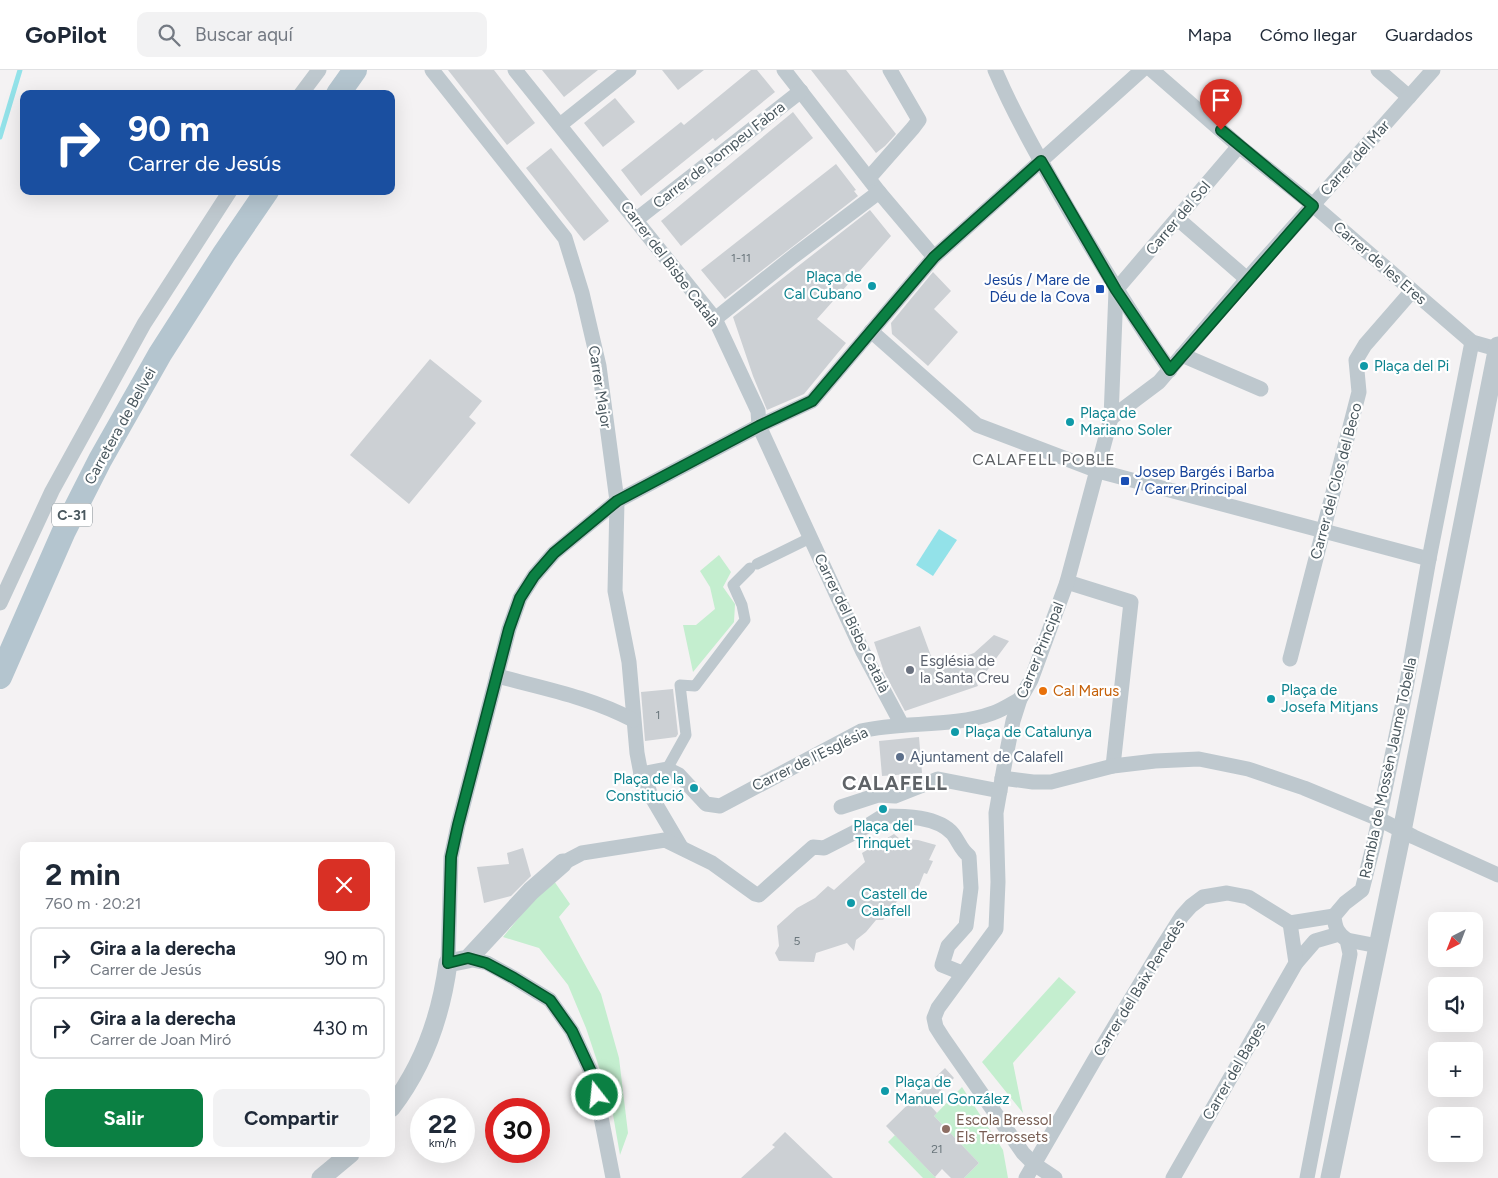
<!DOCTYPE html>
<html lang="es">
<head>
<meta charset="utf-8">
<style>
	:root { --surface:#fff; --page:#f2f2f3; --text:#1f2937; --muted:#747a83; --line:#e0e1e3; --accent:#0b8043 }
	body { margin:0; font-family:Figtree,sans-serif; background:var(--page); color:var(--text); height:100vh; display:flex; flex-direction:column; font-size:19px; white-space:nowrap }
	* { box-sizing:border-box; margin:0 }
	p { font-size:16px; color:var(--muted) }
	.icon { flex:none; width:28px; height:28px; fill:none; stroke:currentColor; stroke-width:2; stroke-linecap:round; stroke-linejoin:round }
	.map { position:relative; flex:1; overflow:hidden }
	.side { position:absolute; left:20px; top:772px; width:375px; height:315px; display:flex; flex-direction:column; background:var(--surface); border-radius:10px; box-shadow:0 5px 20px #0002 }
	.side>* { flex:none }
	.hud { position:absolute; left:20px; top:20px; width:375px; height:105px; border-radius:10px; box-shadow:0 5px 20px #0002; background:#1a4fa0; color:#fff; overflow:hidden }
	.needle { width:32px; rotate:222deg }
	.fabs { position:absolute; left:1428px; top:842px; display:grid; gap:10px }
	.fabs a { display:grid; place-items:center; width:55px; height:55px; border-radius:10px; background:var(--surface); box-shadow:0 5px 20px #0002; font-size:25px }
	.speed { position:absolute; left:410px; top:1028px; display:flex; gap:10px; font-size:25px; font-weight:700; text-align:center }
	.speed>* { display:grid; place-content:center; width:65px; height:65px; border-radius:50%; background:var(--surface); box-shadow:0 5px 20px #0002; line-height:1 }
	.speed small { font-size:12px; font-weight:400 }
	.speed .limit { border:8px solid #d22; background:#fff; color:#111 }
	.pin { position:absolute; display:grid; place-items:center; width:42px; height:42px; color:#fff; margin:-51px -21px; border-radius:50% 50% 50% 0; rotate:-45deg; box-shadow:0 0 5px #0007 }
	.pin .icon { rotate:45deg }
	.me { position:absolute; width:55px; margin:-28px; rotate:344deg; stroke-linejoin:round; filter:drop-shadow(0 0 4px #0008) }
	.turn { display:flex; align-items:center; gap:18px; height:105px; padding:0 25px; font-size:22px }
	.turn .icon { width:65px; height:65px; stroke-width:2.5 }
	.turn b { display:block; font-size:35px; line-height:42px }
	.round { display:grid; place-items:center; flex:none; width:52px; height:52px; border-radius:10px; background:var(--page) }
	.headline { display:flex; align-items:center; justify-content:space-between; height:85px; padding:0 25px }
	h1 { font-size:30px; font-weight:700; line-height:38px }
	.primary-button { display:flex; gap:10px; margin-top:auto; padding:10px 25px }
	.primary-button a { flex:1; height:58px; border-radius:10px; background:var(--accent); color:#fff; font-size:20px; font-weight:700; line-height:58px; text-align:center }
	.primary-button a+a { background:var(--page); color:var(--text) }
	ul { padding:0; list-style:none }
	li { display:flex; align-items:center; gap:15px; height:62px; margin:0 10px 8px; padding:0 15px; border:2px solid var(--line); border-radius:10px }
	li div { flex:1 }
	li b { display:block; font-size:19px }
	li em { font-style:normal }
	header { display:flex; align-items:center; gap:30px; box-sizing:border-box; height:70px; padding:0 25px; background:var(--surface); border-bottom:1px solid var(--line) }
	header strong { font-size:24px }
	nav { display:flex; gap:28px; margin-inline-start:auto; font-size:18px }
	.search { width:350px; height:45px; background:var(--page); display:flex; align-items:center; gap:12px; box-sizing:border-box; padding:0 18px; border-radius:10px; color:var(--muted); font-size:19px }
	.map>svg:first-child { display:block }
</style>
</head>
<body>
<header>
<strong>GoPilot</strong>
<div class="search"><svg class="icon" aria-label="search" viewBox="0 0 24 24"><circle cx="10" cy="10" r="6"/><path d="M15 15l6 6"/></svg>Buscar aquí</div>
<nav><a>Mapa</a><a>Cómo llegar</a><a>Guardados</a></nav>
</header>
<div class="map">
<svg width="1498" height="1108" viewBox="0 0 1498 1108">
	<rect width="100%" height="100%" fill="#f4f2f3"/>
	<g fill="#c4eecf">
		<path d="M 719,485 L 731,502 L 723,517 L 735,534 L 734,552 L 693,602 L 683,555 L 696,555 L 715,539 L 710,517 L 700,501 Z"/>
		<path d="M 554,811 L 570,834 L 559,847 L 601,924 L 619,988 L 628,1063 L 620,1085 L 612,1039 L 603,1009 L 586,958 L 568,915 L 539,878 L 503,867 L 540,822 Z"/>
		<path d="M 1059,907 L 1076,922 L 1013,993 L 1023,1043 L 982,992 Z"/>
		<path d="M 962,1017 L 1003,1080 L 1008,1108 L 964,1108 L 979,1093 L 934,1046 Z"/>
		<path d="M 895,1065 L 936,1108 L 923,1108 L 888,1072 Z"/>
	</g>
	<path fill="#93e2e9" d="M 939,459 L 957,470 L 933,506 L 916,495 Z"/>
	<g fill="none" stroke-linecap="round" stroke-linejoin="round">
		<path stroke="#93e2e9" stroke-width="5" d="M 0,67 L 20,0"/>
	</g>
	<g fill="#ccd0d4">
		<path d="M 448,0 L 494,0 L 535,53 L 507,75 Z"/>
		<path d="M 542,0 L 598,0 L 564,27 Z"/>
		<path d="M 662,0 L 704,0 L 678,20 Z"/>
		<path d="M 751,0 L 757,0 L 775,22 L 715,71 L 713,68 L 641,126 L 621,100 L 681,52 L 684,55 Z"/>
		<path d="M 811,0 L 846,0 L 896,64 L 885,76 L 876,83 Z"/>
		<path d="M 615,28 L 635,52 L 603,77 L 584,53 Z"/>
		<path d="M 793,42 L 813,68 L 681,176 L 661,151 Z"/>
		<path d="M 551,78 L 609,151 L 584,171 L 526,98 Z"/>
		<path d="M 836,94 L 856,120 L 854,121 L 858,126 L 725,229 L 701,200 Z"/>
		<path d="M 870,140 L 891,166 L 817,249 L 846,273 L 804,324 L 767,340 L 753,306 L 733,247 Z"/>
		<path d="M 933,202 L 951,221 L 934,239 L 958,262 L 928,296 L 892,264 L 891,253 Z"/>
		<path d="M 430,289 L 482,331 L 469,347 L 476,353 L 409,434 L 350,385 Z"/>
		<path d="M 920,556 L 935,597 L 974,583 L 994,565 L 1009,571 L 986,602 L 974,607 L 978,616 L 905,641 L 884,602 L 874,572 Z"/>
		<path d="M 673,619 L 678,664 L 676,667 L 645,671 L 641,622 Z"/>
		<path d="M 919,667 L 922,703 L 882,706 L 879,671 Z"/>
		<path d="M 894,764 L 900,769 L 918,770 L 936,775 L 929,790 L 933,791 L 927,804 L 924,803 L 916,823 L 907,818 L 883,850 L 876,850 L 866,862 L 856,870 L 854,881 L 847,873 L 816,883 L 814,892 L 779,891 L 775,883 L 779,876 L 777,856 L 797,838 L 815,828 L 828,816 L 834,820 L 865,792 L 862,783 Z"/>
		<path d="M 523,778 L 531,806 L 511,826 L 484,833 L 477,797 L 509,794 L 507,783 Z"/>
		<path d="M 945,998 L 954,1008 L 928,1033 L 937,1043 L 934,1046 L 979,1093 L 964,1108 L 951,1108 L 942,1099 L 935,1107 L 886,1056 Z"/>
		<path d="M 785,1062 L 833,1108 L 741,1108 L 775,1077 L 772,1075 Z"/>
	</g>
	<g fill="none" stroke-linecap="round" stroke-linejoin="round">
		<g stroke="#bec8ce" stroke-width="11">
			<path d="M 757,494 L 810,468"/>
			<path d="M 667,699 L 686,665 L 680,615 L 695,616 L 745,550 L 742,535 L 733,515 L 750,498"/>
		</g>
		<g stroke="#bec8ce" stroke-width="15">
			<path d="M 432,0 L 565,168 L 582,223 L 599,296 L 617,431 L 615,521 L 629,592 L 637,683 L 641,704 L 647,714 L 651,726 L 681,777"/>
			<path d="M 515,0 L 715,249 L 758,341 L 759,356 L 863,582 L 902,655"/>
			<path d="M 784,0 L 879,122 L 934,187"/>
			<path d="M 995,0 C 1016,49 1043,95 1070,142 C 1102,196 1134,249 1170,300"/>
			<path d="M 1152,0 L 1239,76 L 1313,135 L 1472,272 L 1497,279"/>
			<path d="M 1378,0 L 1409,27"/>
			<path d="M 301,24 L 319,0"/>
			<path d="M 560,55 L 629,0"/>
			<path d="M 869,108 L 913,58 L 919,50 L 890,0"/>
			<path d="M 637,149 L 801,21"/>
			<path d="M 1178,149 L 1247,209"/>
			<path d="M 1116,220 L 1239,76"/>
			<path d="M 715,249 L 794,186 L 879,122"/>
			<path d="M 871,261 L 977,355 L 1098,401 L 1429,489"/>
			<path d="M 1182,285 L 1261,319"/>
			<path d="M 1111,348 L 1159,312 L 1247,209 L 1433,0"/>
			<path d="M 1067,512 L 1131,532 L 1113,696"/>
			<path d="M 0,533 L 52,421 L 144,254 L 230,121"/>
			<path d="M 1290,589 L 1359,322 L 1356,290 L 1365,275 L 1412,221"/>
			<path d="M 497,604 L 501,607 C 546,619 592,628 633,650"/>
			<path d="M 641,704 L 667,699 L 679,705 L 706,734 L 720,736 L 861,661 C 903,651 952,658 993,643 C 1002,640 1011,634 1020,629"/>
			<path d="M 1002,708 L 1033,712 L 1051,712 L 1113,696 L 1155,691 L 1199,689 L 1248,699 L 1304,718 L 1379,749 L 1414,767 L 1498,805"/>
			<path d="M 841,737 L 878,725 L 895,726 L 938,709 L 1000,721"/>
			<path d="M 883,746 C 904,746 938,746 953,764 C 959,772 961,780 969,786 L 971,818 L 966,856 L 948,876 L 942,895 L 962,903"/>
			<path d="M 563,793 L 582,783 L 665,770 L 712,793 L 755,824 L 759,825 L 813,777 L 824,778 L 867,756 L 883,746"/>
			<path d="M 1347,870 L 1378,876"/>
			<path d="M 468,889 L 487,893 L 514,908 L 550,930 L 572,961 L 593,1006 L 613,1108"/>
			<path d="M 448,893 L 451,787 L 458,755 L 509,559 L 520,528 L 534,506 L 554,483 L 617,431 L 759,356 L 812,331 L 934,187 L 1142,0"/>
			<path d="M 1296,893 L 1315,871 L 1339,864"/>
			<path d="M 1026,1108 L 1095,989 L 1161,879 L 1182,846 L 1191,836 L 1203,827 L 1227,823 L 1248,827 L 1290,853 L 1334,846"/>
			<path d="M 1055,1108 L 1034,1094 L 1023,1083 L 943,968 L 936,957 L 934,948 L 938,938 L 996,859 L 998,812 L 996,743 L 1006,686 L 1013,651 L 1020,629 L 1031,610 L 1067,512 L 1111,348 L 1116,220"/>
			<path d="M 1173,1108 L 1296,893 L 1290,853"/>
			<path d="M 1307,1108 L 1350,884 L 1347,870 C 1338,864 1335,858 1334,846 L 1345,833 L 1362,820 L 1374,773 L 1406,618 L 1429,489 L 1472,272"/>
		</g>
		<g stroke="#bec8ce" stroke-width="19">
			<path d="M 391,1038 C 424,995 441,946 448,893 L 468,889 L 531,821 L 563,793"/>
			<path d="M 321,1108 L 350,1084"/>
			<path d="M 1330,1108 L 1402,761 L 1498,276"/>
		</g>
		<g stroke="#b4c5cf" stroke-width="24">
			<path d="M 338,24 L 355,0"/>
			<path d="M 0,607 L 64,461 L 100,390 L 160,284 L 224,184 L 267,121"/>
		</g>
	</g>
	<g fill="none" stroke-linecap="round" stroke-linejoin="round">
		<defs>
			<path id="route" d="M 597,1025 L 593,1006 L 572,961 L 550,930 L 514,908 L 486,893 L 468,888 L 448,893 L 451,787 L 458,755 L 509,559 L 520,528 L 534,506 L 554,483 L 617,431 L 759,356 L 812,331 L 934,187 L 1041,91 L 1116,220 L 1170,300 L 1313,136 L 1221,60"/>
		</defs>
		<use href="#route" stroke="#07532c" stroke-width="12"/>
		<use href="#route" stroke="#0b8043" stroke-width="9"/>
	</g>
	<g fill="#0f9aa8" stroke="#fff" stroke-width="2">
		<circle cx="872" cy="216" r="5"/>
		<circle cx="1364" cy="296" r="5"/>
		<circle cx="1070" cy="352" r="5"/>
		<circle cx="1271" cy="629" r="5"/>
		<circle cx="955" cy="662" r="5"/>
		<circle cx="694" cy="718" r="5"/>
		<circle cx="883" cy="739" r="5"/>
		<circle cx="851" cy="833" r="5"/>
		<circle cx="885" cy="1021" r="5"/>
	</g>
	<g fill="#1a4fb4" stroke="#fff" stroke-width="2">
		<rect x="1095" y="214" width="10" height="10" rx="2.5"/>
		<rect x="1120" y="406" width="10" height="10" rx="2.5"/>
	</g>
	<circle fill="#6b7280" stroke="#fff" stroke-width="2" cx="910" cy="600" r="5"/>
	<circle fill="#e8710a" stroke="#fff" stroke-width="2" cx="1043" cy="621" r="5"/>
	<circle fill="#5c6f8a" stroke="#fff" stroke-width="2" cx="900" cy="687" r="5"/>
	<circle fill="#8d6e63" stroke="#fff" stroke-width="2" cx="946" cy="1059" r="5"/>
	<g text-anchor="middle" dominant-baseline="central" stroke-width="4.5" stroke-linejoin="round" paint-order="stroke">
		<g font-size="12" fill="#6a767c">
			<text x="741" y="188">1-11</text>
			<text x="658" y="645">1</text>
			<text x="797" y="871">5</text>
			<text x="937" y="1079">21</text>
		</g>
		<rect fill="#fff" stroke="#808a8f" stroke-width="1" x="52" y="433.5" width="40" height="23" rx="4"/>
		<g font-size="14" font-weight="bold" fill="#4a585f">
			<text x="72" y="445">C-31</text>
		</g>
		<g font-size="15" fill="#4a585f" stroke="#fff">
			<text transform="translate(719 85) rotate(-38)">Carrer de Pompeu Fabra</text>
			<text transform="translate(1355 88) rotate(-48)">Carrer del Mar</text>
			<text transform="translate(1178 148) rotate(-50)">Carrer del Sol</text>
			<text transform="translate(1380 193) rotate(41)">Carrer de les Eres</text>
			<text transform="translate(670 194) rotate(53)">Carrer del Bisbe Català</text>
			<text transform="translate(600 317) rotate(81)">Carrer Major</text>
			<text transform="translate(120 356) rotate(-61)">Carretera de Bellvei</text>
			<text transform="translate(1336 411) rotate(-75)">Carrer del Clos del Beco</text>
			<text transform="translate(852 553) rotate(64)">Carrer del Bisbe Català</text>
			<text transform="translate(1040 580) rotate(-68)">Carrer Principal</text>
			<text transform="translate(810 689) rotate(-26)">Carrer de l'Església</text>
			<text transform="translate(1388 698) rotate(-78)">Rambla de Mossèn Jaume Tobella</text>
			<text transform="translate(1139 918) rotate(-58)">Carrer del Baix Penedès</text>
			<text transform="translate(1234 1001) rotate(-60)">Carrer del Bages</text>
		</g>
		<g font-size="15" fill="#0d838f" stroke="#fff" text-anchor="start">
			<text x="862" y="207" text-anchor="end">Plaça de<tspan x="862" dy="17">Cal Cubano</tspan></text>
			<text x="1374" y="296">Plaça del Pi</text>
			<text x="1080" y="343">Plaça de<tspan x="1080" dy="17">Mariano Soler</tspan></text>
			<text x="1281" y="620">Plaça de<tspan x="1281" dy="17">Josefa Mitjans</tspan></text>
			<text x="965" y="662">Plaça de Catalunya</text>
			<text x="684" y="709" text-anchor="end">Plaça de la<tspan x="684" dy="17">Constitució</tspan></text>
			<text x="883" y="756" text-anchor="middle">Plaça del<tspan x="883" dy="17">Trinquet</tspan></text>
			<text x="861" y="824">Castell de<tspan x="861" dy="17">Calafell</tspan></text>
			<text x="895" y="1012">Plaça de<tspan x="895" dy="17">Manuel González</tspan></text>
		</g>
		<g font-size="15" fill="#164399" stroke="#fff" text-anchor="end">
			<text x="1090" y="210">Jesús / Mare de<tspan x="1090" dy="17">Déu de la Cova</tspan></text>
			<text x="1135" y="402" text-anchor="start">Josep Bargés i Barba<tspan x="1135" dy="17">/ Carrer Principal</tspan></text>
		</g>
		<g font-size="15" fill="#5b616d" stroke="#fff" text-anchor="start">
			<text x="920" y="591">Església de<tspan x="920" dy="17">la Santa Creu</tspan></text>
		</g>
		<g font-size="15" fill="#c56008" stroke="#fff" text-anchor="start">
			<text x="1053" y="621">Cal Marus</text>
		</g>
		<g font-size="15" fill="#4e5e75" stroke="#fff" text-anchor="start">
			<text x="910" y="687">Ajuntament de Calafell</text>
		</g>
		<g font-size="15" fill="#785e54" stroke="#fff" text-anchor="start">
			<text x="956" y="1050">Escola Bressol<tspan x="956" dy="17">Els Terrossets</tspan></text>
		</g>
		<g font-size="16" letter-spacing="1" fill="#5f6367" stroke="#fff">
			<text x="1044" y="389">CALAFELL POBLE</text>
		</g>
		<g font-size="20" font-weight="bold" letter-spacing="1" fill="#5f6367" stroke="#fff">
			<text x="895" y="713">CALAFELL</text>
		</g>
	</g>
</svg>
<div class="fabs">
<a><svg class="needle" viewBox="-14 -14 28 28"><path d="M0-13l5 13h-10z" fill="#e53935"/><path d="M0 13l5-13h-10z" fill="#747a83"/></svg></a>
<a><svg class="icon" aria-label="sound" viewBox="0 0 24 24"><path d="M4 9h4l5-4v14l-5-4H4zM17 9q2 3 0 6"/></svg></a>
<a>+</a>
<a>−</a>
</div>
<div class="speed"><div>22<small>km/h</small></div><div class="limit">30</div></div>
<div class="pin" style="left:1221px;top:60px;background:#d93025"><svg class="icon" aria-label="arrive" viewBox="0 0 24 24"><path d="M6 21V4h12l-3 4 3 4H6"/></svg></div>
<svg class="me" style="left:597px;top:1025px" viewBox="-20 -20 40 40"><circle r="17" fill="#0b8043" stroke="#fff" stroke-width="3"/><path d="M0-11L8 9 0 5-8 9z" fill="#fff"/></svg>
<div class="hud">
<div class="turn"><svg class="icon" aria-label="right" viewBox="0 0 24 24"><path d="M7 20v-9h11M14 6l5 5-5 5"/></svg><div><b>90 m</b>Carrer de Jesús</div></div>
</div>
<section class="side">
<div class="headline"><div><h1>2 min</h1><p>760 m · 20:21</p></div><a class="round" style="background:#d93025;color:#fff"><svg class="icon" aria-label="close" viewBox="0 0 24 24"><path d="M6 6l12 12M18 6L6 18"/></svg></a></div>
<ul>
<li><svg class="icon" aria-label="right" viewBox="0 0 24 24"><path d="M7 20v-9h11M14 6l5 5-5 5"/></svg><div><b>Gira a la derecha</b><p>Carrer de Jesús</p></div><em>90 m</em></li>
<li><svg class="icon" aria-label="right" viewBox="0 0 24 24"><path d="M7 20v-9h11M14 6l5 5-5 5"/></svg><div><b>Gira a la derecha</b><p>Carrer de Joan Miró</p></div><em>430 m</em></li>
</ul>
<div class="primary-button"><a>Salir</a><a>Compartir</a></div>
</section>
</div>
</body>
</html>
